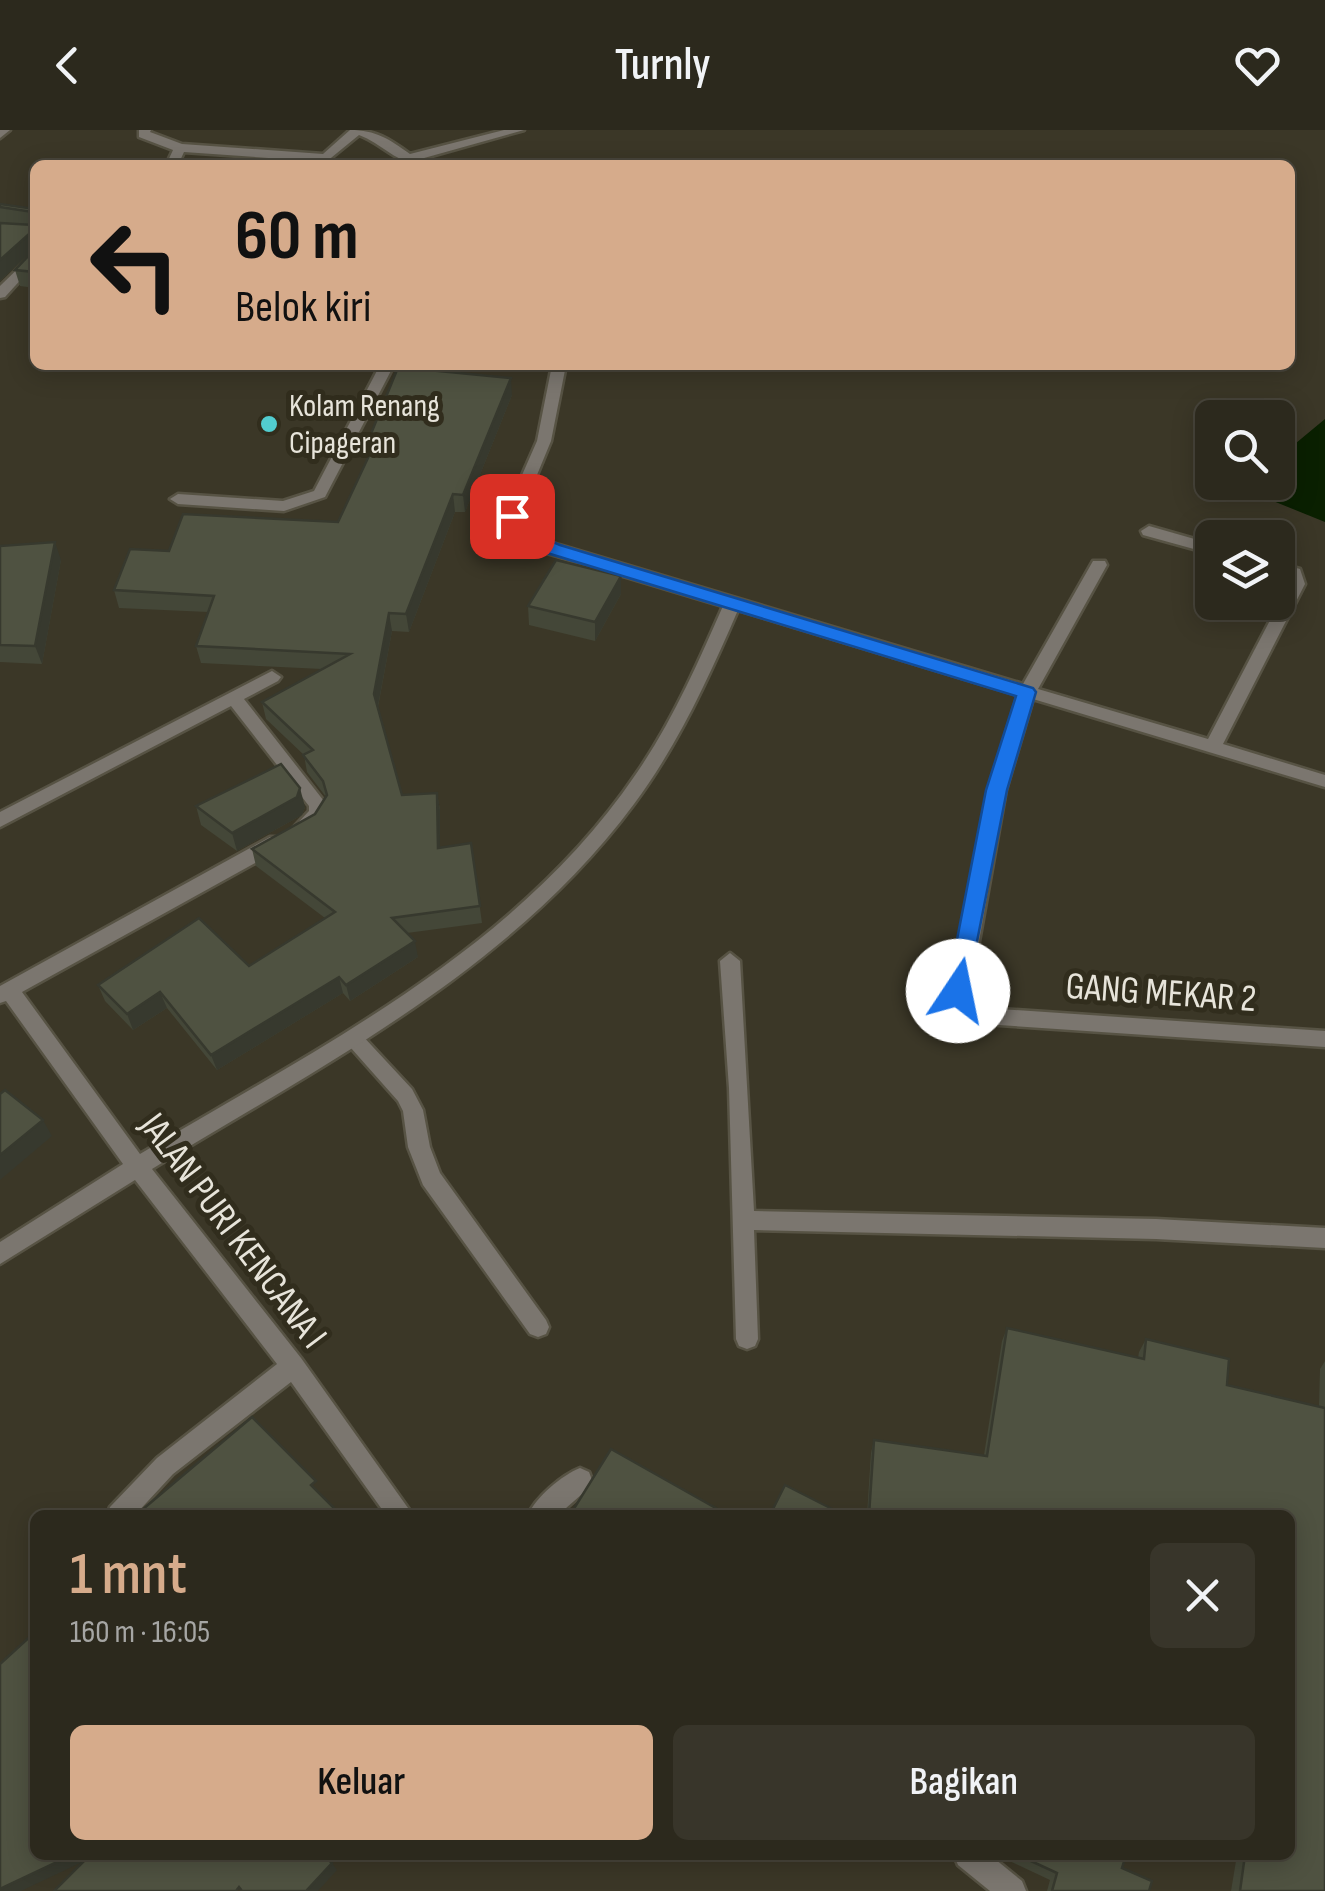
<!DOCTYPE html>
<html lang="id">
<head>
<meta charset="utf-8">
<style>
	:root { --surface:#2c291d; --page:#38352a; --text:#f1f3f6; --muted:#a6a6a4; --line:#48453b; --accent:#d6ab8b }
	body { margin:0; font-family:"Sofia Sans Condensed",sans-serif; background:var(--page); color:var(--text); height:100vh; display:flex; flex-direction:column; font-size:38px; white-space:nowrap }
	* { box-sizing:border-box; margin:0 }
	p { font-size:32px; color:var(--muted) }
	.icon { flex:none; width:55px; height:55px; fill:none; stroke:currentColor; stroke-width:2; stroke-linecap:round; stroke-linejoin:round }
	.map { position:relative; flex:1; overflow:hidden }
	.details { position:absolute; left:30px; top:1380px; width:1265px; height:350px; display:flex; flex-direction:column; background:var(--surface); border-radius:15px; box-shadow:0 5px 25px #0003,0 0 0 2px var(--line) }
	.details>* { flex:none }
	.hud { position:absolute; left:30px; top:30px; width:1265px; height:210px; border-radius:15px; box-shadow:0 5px 25px #0003,0 0 0 2px var(--line); background:#d6ab8b; color:#111; overflow:hidden }
	.fabs { position:absolute; left:1195px; top:270px; display:grid; gap:20px }
	.fabs a { display:grid; place-items:center; width:100px; height:100px; border-radius:15px; background:var(--surface); box-shadow:0 5px 25px #0003,0 0 0 2px var(--line); font-size:50px }
	.pin { position:absolute; display:grid; place-items:center; width:85px; height:85px; color:#fff; margin:-42px; border-radius:20px; box-shadow:0 5px 15px #0006 }
	.me { position:absolute; width:110px; margin:-55px; rotate:11deg; stroke-linejoin:round; filter:drop-shadow(0 0 8px #0008) }
	.turn { display:flex; align-items:center; gap:35px; height:210px; padding:0 40px; font-size:45px }
	.turn .icon { width:130px; height:130px; stroke-width:2.5 }
	.turn b { display:block; font-size:70px; line-height:85px }
	.round { display:grid; place-items:center; flex:none; width:105px; height:105px; border-radius:15px; background:var(--page) }
	.summary { display:flex; align-items:center; justify-content:space-between; height:170px; padding:0 40px }
	h1 { font-size:60px; font-weight:600; line-height:75px; color:var(--accent) }
	.primary-button { display:flex; gap:20px; margin-top:auto; padding:20px 40px }
	.primary-button a { flex:1; height:115px; border-radius:15px; background:var(--accent); color:#111; font-size:40px; font-weight:600; line-height:115px; text-align:center }
	.primary-button a+a { background:var(--page); color:var(--text) }
	header { display:flex; justify-content:space-between; align-items:center; height:130px; padding:0 40px; background:var(--surface); font-size:45px; font-weight:600 }
	.map>svg:first-child { display:block }
</style>
</head>
<body>
<header><svg class="icon" aria-label="back" viewBox="0 0 24 24"><path d="M15 5l-7 7 7 7"/></svg>Turnly<svg class="icon" aria-label="heart" viewBox="0 0 24 24"><path d="M12 20l-8-8c-3-5 5-10 8-4 3-6 11-1 8 4z"/></svg></header>
<div class="map">
<svg width="1325" height="1761" viewBox="0 0 1325 1761">
	<rect width="100%" height="100%" fill="#3b3727"/>
	<path fill="#0a2000" d="M 1325,289 L 1325,392 L 1241,358 L 1247,353 L 1278,352 L 1278,328 Z"/>
	<g fill="none" stroke-linecap="round" stroke-linejoin="round">
		<defs>
			<path id="lane" d="M 353,901 L 360,903 L 412,959 L 423,980 L 430,1017 L 440,1043 L 546,1190 L 549,1197 L 546,1204 L 538,1207 L 530,1204 L 423,1055 L 408,1017 L 403,981 L 398,971 L 343,909 L 346,903 Z"/>
			<g id="street">
				<path d="M 0,0 L 10,0 L 0,8 Z"/>
				<path d="M 139,0 L 151,0 L 150,2 L 182,14 L 323,24 L 350,0 C 376,0 389,9 410,24 L 504,0 L 524,0 L 417,30 L 422,35 C 399,35 381,13 359,5 L 326,32 L 184,22 L 178,35 L 166,35 L 173,20 L 139,7 Z"/>
				<path d="M 35,122 L 35,134 L 5,167 L 0,168 L 0,156 Z"/>
				<path d="M 380,235 L 394,235 L 325,367 L 284,381 L 178,374 L 170,369 L 178,364 L 283,371 L 314,361 Z"/>
				<path d="M 552,235 L 566,235 L 551,311 L 520,386 C 525,405 542,409 559,415 L 1023,554 L 1093,431 L 1105,431 L 1107,435 L 1038,559 L 1208,609 L 1289,454 L 1287,446 L 1278,443 L 1278,433 L 1300,439 L 1305,454 L 1223,614 L 1325,645 L 1325,657 L 1033,569 L 1006,660 L 968,873 L 971,877 L 1325,901 L 1325,917 L 969,893 L 955,888 L 948,873 L 988,660 L 1018,565 L 738,480 C 709,547 678,615 634,674 C 511,840 324,934 152,1039 L 301,1228 L 413,1385 L 386,1385 L 291,1252 L 173,1344 L 135,1385 L 107,1385 L 110,1377 L 157,1328 L 277,1234 L 135,1050 L 0,1134 L 0,1112 L 123,1034 L 6,871 L 0,873 L 0,856 L 270,707 L 284,707 L 286,712 L 284,717 L 22,862 L 140,1024 C 318,918 517,820 636,644 C 672,592 698,533 723,476 L 547,423 C 527,415 510,409 504,386 L 537,311 Z"/>
				<path d="M 1149,396 L 1212,414 L 1212,424 L 1143,405 L 1141,401 Z"/>
				<path d="M 272,541 L 281,547 L 278,551 L 244,569 L 327,675 L 324,688 L 309,703 L 295,703 L 293,698 L 309,681 L 309,676 L 231,576 L 0,697 L 0,682 Z"/>
				<path d="M 730,823 L 740,831 L 754,1081 L 1156,1089 L 1325,1098 L 1325,1118 L 1156,1109 L 754,1100 L 758,1209 L 755,1216 L 747,1219 L 739,1216 L 736,1209 L 729,958 L 720,831 Z"/>
				<path d="M 580,1338 L 589,1342 L 592,1350 L 589,1358 L 558,1385 L 528,1385 C 535,1368 562,1345 580,1338 Z"/>
				<path d="M 954,1725 L 990,1725 L 1022,1751 L 1026,1761 L 990,1761 L 958,1735 Z"/>
			</g>
		</defs>
		<use href="#lane" stroke="#575344" stroke-width="5"/>
		<use href="#street" stroke="#575344" stroke-width="5"/>
		<use href="#lane" fill="#7b766f" fill-rule="evenodd"/>
		<use href="#street" fill="#7b766f" fill-rule="evenodd"/>
	</g>
	<g fill="#444738">
		<path d="M 0,74 L 35,79 L 35,158 L 20,156 L 15,140 L 33,120 L 0,151 Z"/>
		<path d="M 258,235 L 323,235 L 320,242 L 258,237 Z"/>
		<path d="M 452,242 L 512,265 L 465,382 L 455,382 L 409,502 L 392,501 L 378,577 L 402,665 L 437,663 L 440,680 L 440,717 L 471,713 L 482,793 L 407,803 L 418,827 L 350,871 L 343,863 L 217,940 L 167,878 L 133,900 L 105,871 L 98,855 L 249,836 L 325,788 L 256,736 L 252,719 L 315,684 L 326,667 L 307,642 L 304,625 L 266,589 L 262,572 L 322,539 L 201,533 L 196,516 L 208,482 L 119,478 L 114,460 L 169,421 L 338,392 L 370,324 L 368,311 Z"/>
		<path d="M 0,416 L 61,430 L 42,534 L 0,532 Z"/>
		<path d="M 621,464 L 595,511 L 529,495 L 528,476 Z"/>
		<path d="M 196,676 L 305,677 L 302,685 L 237,721 L 201,695 Z"/>
		<path d="M 1007,1198 L 1138,1228 L 1139,1222 L 1146,1209 L 1227,1255 L 1319,1276 L 1320,1239 L 1325,1231 L 1325,1761 L 1231,1761 L 1237,1725 L 1290,1725 L 1290,1385 L 867,1385 L 871,1323 L 874,1310 L 984,1325 L 1002,1211 Z"/>
		<path d="M 997,1725 L 1126,1725 L 1122,1738 L 1149,1761 L 1047,1761 L 1050,1750 Z"/>
	</g>
	<g fill="#37392e">
		<path d="M 30,103 L 35,118 L 0,151 L 0,130 Z"/>
		<path d="M 442,235 L 457,235 L 440,258 L 438,241 Z"/>
		<path d="M 511,248 L 512,265 L 465,382 L 463,365 Z"/>
		<path d="M 453,364 L 455,382 L 409,502 L 406,484 Z"/>
		<path d="M 55,412 L 61,430 L 42,534 L 35,516 Z"/>
		<path d="M 621,446 L 621,464 L 595,511 L 595,492 Z"/>
		<path d="M 389,483 L 392,501 L 377,581 L 374,564 Z"/>
		<path d="M 300,658 L 305,677 L 302,685 L 237,721 L 232,703 Z"/>
		<path d="M 437,663 L 440,680 L 440,735 L 438,718 Z"/>
		<path d="M 415,811 L 418,827 L 350,871 L 346,855 Z"/>
		<path d="M 339,847 L 343,863 L 217,940 L 211,925 Z"/>
		<path d="M 160,862 L 167,878 L 133,900 L 127,884 Z"/>
		<path d="M 43,990 L 52,1006 L 0,1050 L 0,1025 Z"/>
		<path d="M 72,1725 L 97,1725 L 21,1761 L 0,1761 L 0,1759 Z"/>
		<path d="M 327,1725 L 340,1725 L 332,1733 L 337,1740 L 318,1761 L 306,1761 Z"/>
	</g>
	<g fill="#4f5241" stroke="#37392e" stroke-width="2.5">
		<path d="M 0,74 L 35,79 L 35,142 L 15,140 L 33,121 L 34,106 L 30,103 L 0,130 L 0,93 L 33,95 L 33,82 L 0,77 Z"/>
		<path d="M 399,235 L 442,235 L 438,241 L 511,248 L 463,365 L 453,364 L 406,484 L 389,483 L 374,564 L 402,665 L 437,663 L 438,718 L 471,713 L 480,776 L 392,788 L 415,811 L 346,855 L 339,847 L 211,925 L 160,862 L 127,884 L 98,855 L 199,788 L 249,836 L 335,782 L 252,719 L 315,684 L 327,665 L 323,651 L 303,625 L 313,620 L 262,572 L 350,524 L 196,516 L 214,466 L 114,460 L 130,419 L 169,421 L 183,384 L 338,392 L 374,315 L 368,311 Z"/>
		<path d="M 55,412 L 35,516 L 0,515 L 0,416 Z"/>
		<path d="M 556,430 L 621,446 L 595,492 L 528,476 Z"/>
		<path d="M 281,634 L 300,658 L 297,667 L 232,703 L 196,676 Z"/>
		<path d="M 5,960 L 43,990 L 0,1025 L 0,964 Z"/>
		<path d="M 1007,1198 L 1144,1229 L 1146,1209 L 1229,1229 L 1227,1255 L 1325,1278 L 1325,1761 L 1240,1761 L 1245,1725 L 1290,1725 L 1290,1385 L 869,1385 L 874,1310 L 987,1326 Z"/>
		<path d="M 252,1287 L 316,1351 L 311,1355 L 341,1385 L 136,1385 Z"/>
		<path d="M 611,1319 L 728,1385 L 570,1385 Z"/>
		<path d="M 785,1355 L 844,1385 L 770,1385 Z"/>
		<path d="M 35,1502 L 35,1725 L 72,1725 L 0,1759 L 0,1534 Z"/>
		<path d="M 90,1725 L 327,1725 L 325,1727 L 332,1733 L 306,1761 L 242,1761 L 239,1757 L 236,1761 L 54,1761 Z"/>
		<path d="M 1018,1725 L 1126,1725 L 1122,1738 L 1152,1751 L 1149,1761 L 1052,1761 L 1057,1743 Z"/>
	</g>
	<path fill="#1a73e8" stroke="#114b97" stroke-width="2.5" d="M 512,380 L 518,382 L 529,402 L 560,415 L 1033,558 L 1036,562 L 1007,660 L 966,867 L 951,867 L 947,861 L 986,660 L 1016,566 L 547,423 C 527,414 506,410 503,386 Z"/>
	<circle fill="#52cdd0" stroke="#312d1d" stroke-width="4" cx="269" cy="294" r="10"/>
	<g text-anchor="middle" dominant-baseline="central" stroke-width="10" stroke-linejoin="round" paint-order="stroke">
		<g font-size="32" fill="#e7e4da" stroke="#312d1d" text-anchor="start">
			<text x="289" y="276">Kolam Renang<tspan x="289" dy="37">Cipageran</tspan></text>
		</g>
		<g font-size="38" fill="#e7e4da" stroke="#312d1d">
			<text transform="translate(1161 863) rotate(4)">GANG MEKAR 2</text>
			<text transform="translate(233 1101) rotate(53)">JALAN PURI KENCANA I</text>
		</g>
	</g>
</svg>
<div class="fabs">
<a><svg class="icon" aria-label="search" viewBox="0 0 24 24"><circle cx="10" cy="10" r="6"/><path d="M15 15l6 6"/></svg></a>
<a><svg class="icon" aria-label="layers" viewBox="0 0 24 24"><path d="M12 4l9 5-9 5-9-5zM3 14l9 5 9-5"/></svg></a>
</div>
<div class="pin" style="left:512px;top:386px;background:#d93025"><svg class="icon" aria-label="arrive" viewBox="0 0 24 24"><path d="M6 21V4h12l-3 4 3 4H6"/></svg></div>
<svg class="me" style="left:958px;top:861px" viewBox="-20 -20 40 40"><circle r="19" fill="#fff"/><path d="M0-13L10 11 0 6-10 11z" fill="#1a73e8"/></svg>
<div class="hud">
<div class="turn"><svg class="icon" aria-label="left" viewBox="0 0 24 24"><path d="M17 20v-9H6M10 6l-5 5 5 5"/></svg><div><b>60 m</b>Belok kiri</div></div>
</div>
<section class="details">
<div class="summary"><div><h1>1 mnt</h1><p>160 m · 16:05</p></div><a class="round"><svg class="icon" aria-label="close" viewBox="0 0 24 24"><path d="M6 6l12 12M18 6L6 18"/></svg></a></div>
<div class="primary-button"><a>Keluar</a><a>Bagikan</a></div>
</section>
</div>
</body>
</html>
